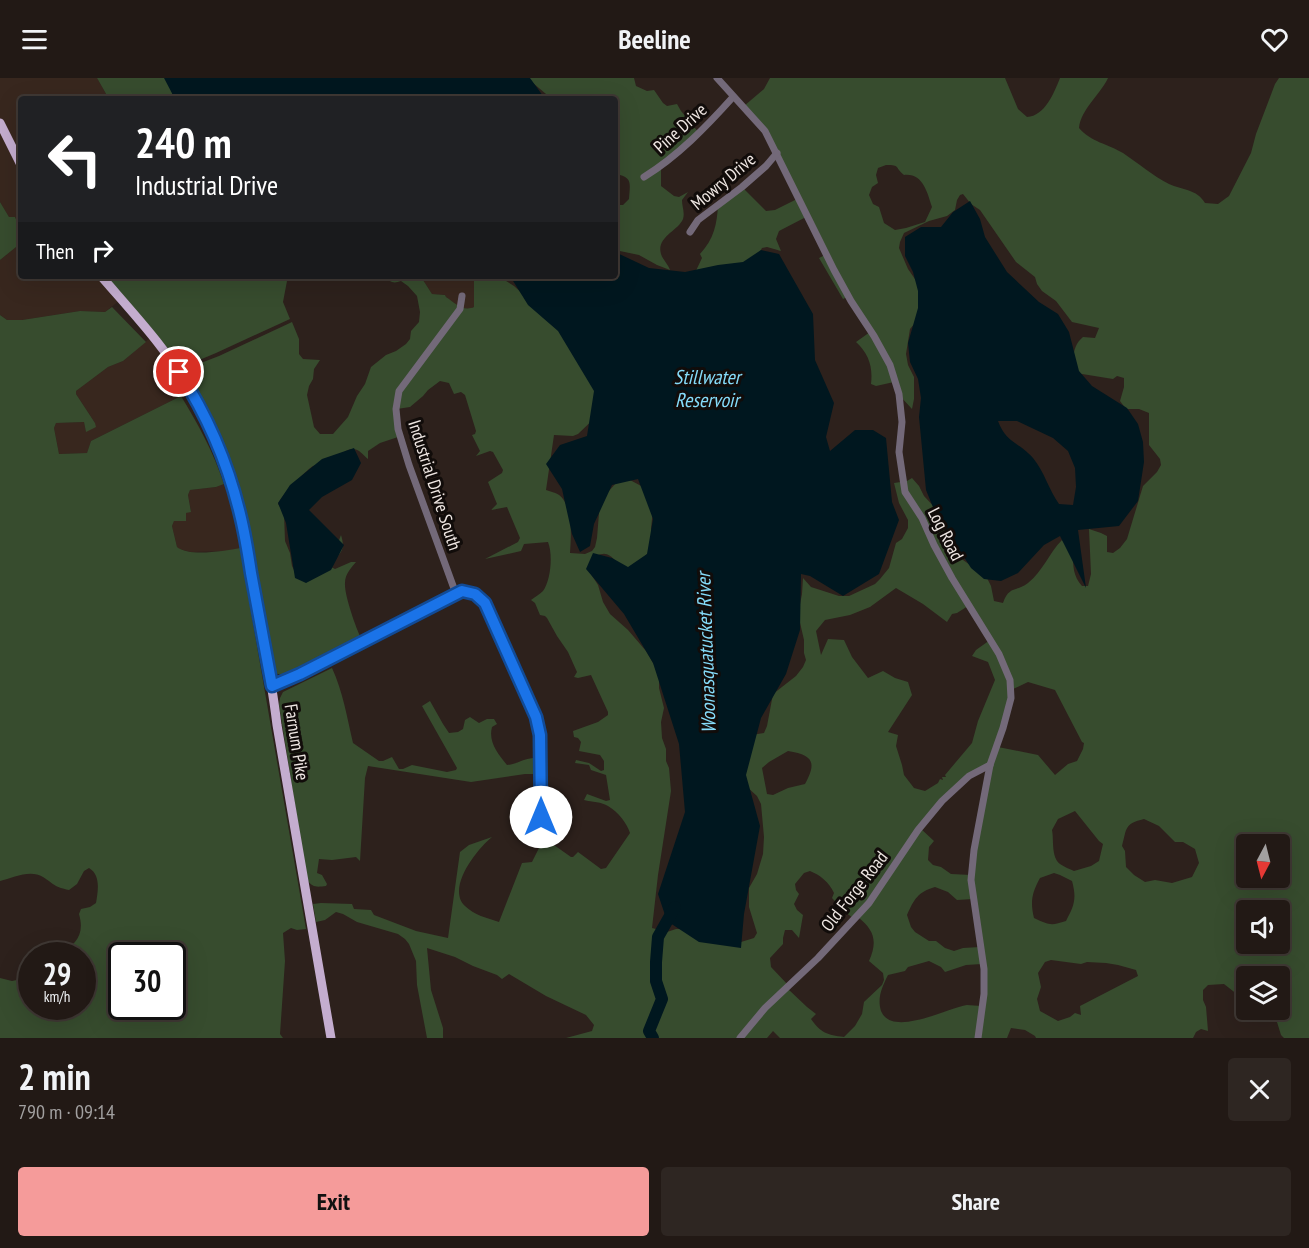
<!DOCTYPE html>
<html lang="en">
<head>
<meta charset="utf-8">
<style>
	:root { --surface:#221915; --page:#2e2622; --text:#f1f3f6; --muted:#a2a0a0; --line:#3f3834; --accent:#f59b9a }
	body { margin:0; font-family:"PT Sans Narrow",sans-serif; background:var(--page); color:var(--text); height:100vh; display:flex; flex-direction:column; font-size:22px; white-space:nowrap }
	* { box-sizing:border-box; margin:0 }
	p { font-size:20px; color:var(--muted) }
	.icon { flex:none; width:33px; height:33px; fill:none; stroke:currentColor; stroke-width:2; stroke-linecap:round; stroke-linejoin:round }
	.map { position:relative; height:960px; overflow:hidden }
	.drawer { display:flex; flex-direction:column; background:var(--surface); flex:1 }
	.drawer>* { flex:none }
	.top-card { position:absolute; left:18px; top:18px; width:600px; height:183px; border-radius:6px; box-shadow:0 6px 24px #0002,0 0 0 2px var(--line); background:#202124; color:#fff; overflow:hidden }
	.needle { width:39px; rotate:187deg }
	.controls { position:absolute; left:1236px; top:756px; display:grid; gap:12px }
	.controls a { display:grid; place-items:center; width:54px; height:54px; border-radius:6px; background:var(--surface); box-shadow:0 6px 24px #0002,0 0 0 2px var(--line); font-size:30px }
	.speed { position:absolute; left:18px; top:864px; display:flex; gap:12px; font-size:30px; font-weight:700; text-align:center }
	.speed>* { display:grid; place-content:center; width:78px; height:78px; border-radius:50%; background:var(--surface); box-shadow:0 6px 24px #0002,0 0 0 2px var(--line); line-height:1 }
	.speed small { font-size:15px; font-weight:400 }
	.speed .limit { border:3px solid #111; border-radius:9px; background:#fff; color:#111 }
	.pin { position:absolute; display:grid; place-items:center; width:51px; height:51px; color:#fff; margin:-26px; border:3px solid #fff; border-radius:50%; box-shadow:0 2px 6px #0007 }
	.me { position:absolute; width:66px; margin:-33px; rotate:0deg; stroke-linejoin:round; filter:drop-shadow(0 0 4px #0008) }
	.turn { display:flex; align-items:center; gap:21px; height:126px; padding:0 18px; font-size:27px }
	.turn .icon { width:78px; height:78px; stroke-width:2.5 }
	.turn b { display:block; font-size:42px; line-height:51px }
	.then { display:flex; align-items:center; height:57px; padding:0 18px; background:#0003; gap:12px; font-size:22px }
	.round { display:grid; place-items:center; flex:none; width:63px; height:63px; border-radius:6px; background:var(--page) }
	.overview { display:flex; align-items:center; justify-content:space-between; height:102px; padding:0 18px }
	h1 { font-size:36px; font-weight:700; line-height:45px }
	.cta { display:flex; gap:12px; margin-top:auto; padding:12px 18px }
	.cta a { flex:1; height:69px; border-radius:6px; background:var(--accent); color:#111; font-size:24px; font-weight:700; line-height:69px; text-align:center }
	.cta a+a { background:var(--page); color:var(--text) }
	header { display:flex; justify-content:space-between; align-items:center; height:78px; padding:0 18px; background:var(--surface); font-size:27px; font-weight:700 }
	.map>svg:first-child { display:block }
</style>
</head>
<body>
<header><svg class="icon" aria-label="menu" viewBox="0 0 24 24"><path d="M4 6h16M4 12h16M4 18h16"/></svg>Beeline<svg class="icon" aria-label="heart" viewBox="0 0 24 24"><path d="M12 20l-8-8c-3-5 5-10 8-4 3-6 11-1 8 4z"/></svg></header>
<div class="map">
<svg width="1309" height="960" viewBox="0 0 1309 960">
	<rect width="100%" height="100%" fill="#2d211c"/>
	<g fill="#38271e">
		<path d="M 0,0 L 97,0 L 109,21 L 21,21 L 21,153 L 15,139 L 9,139 L 0,124 Z"/>
		<path d="M 21,165 L 21,198 L 100,198 L 120,222 L 105,234 L 80,233 L 22,242 L 7,242 L 0,237 L 0,182 Z"/>
		<path d="M 419,198 L 472,198 L 474,200 L 474,229 L 469,231 L 461,230 L 446,219 L 445,217 L 432,216 L 423,202 Z"/>
		<path d="M 150,260 L 189,314 L 91,363 L 87,375 L 59,376 L 54,350 L 56,345 L 84,344 L 86,353 L 95,345 L 76,316 L 76,313 L 108,289 L 123,283 Z"/>
		<path d="M 229,404 L 246,469 L 227,473 L 191,474 L 179,471 L 177,469 L 172,448 L 174,443 L 186,443 L 186,435 L 191,433 L 188,417 L 190,412 L 216,409 Z"/>
	</g>
	<g fill="#374c2e" fill-rule="evenodd">
		<path d="M 97,0 L 168,0 C 171,7 171,14 174,21 L 109,21 Z"/>
		<path d="M 527,0 L 634,0 L 636,8 L 647,13 L 654,12 L 663,25 L 667,28 L 677,26 L 681,33 L 699,55 L 661,89 L 661,108 L 674,118 L 679,119 L 688,114 L 682,122 C 682,129 685,134 683,141 C 678,153 656,159 661,176 C 663,182 668,186 670,192 L 657,187 L 639,177 L 615,172 L 615,127 L 623,127 L 629,121 C 630,105 633,99 615,96 L 615,21 L 552,21 Z"/>
		<path d="M 770,0 L 1005,0 L 1018,31 L 1027,39 C 1045,38 1054,15 1060,0 L 1108,0 C 1100,17 1081,31 1079,50 C 1091,64 1108,66 1123,75 C 1138,85 1153,98 1169,106 C 1182,112 1197,111 1205,125 L 1218,126 L 1229,118 L 1251,75 L 1256,56 L 1275,6 L 1279,0 L 1309,0 L 1309,960 L 1284,960 L 1281,957 L 1277,944 L 1261,932 L 1280,932 L 1280,898 L 1246,898 L 1246,921 L 1238,917 L 1224,906 L 1208,907 L 1203,912 L 1203,922 L 1206,929 L 1208,953 L 1201,951 L 1196,954 L 1193,960 L 1036,960 L 1035,958 L 1025,952 L 1011,950 L 1007,960 L 780,960 L 773,953 L 767,960 L 566,960 L 592,953 L 594,947 L 586,937 L 546,918 L 509,896 L 502,901 L 497,897 L 473,888 L 455,879 L 427,870 L 431,912 L 443,950 L 443,960 L 427,960 L 417,907 L 416,883 L 409,866 L 405,861 L 398,856 L 357,844 L 343,836 L 336,834 L 325,842 L 316,844 L 313,826 L 321,825 L 352,826 L 354,831 L 371,832 L 374,837 L 416,853 L 448,860 L 460,774 L 469,767 L 492,759 C 477,771 446,810 465,828 C 474,837 487,840 499,844 L 522,785 L 532,784 L 544,760 L 571,779 L 573,779 L 578,774 L 601,791 L 606,790 L 630,755 C 627,745 618,734 608,728 C 602,724 592,724 584,722 L 587,716 L 606,723 L 610,722 L 606,697 L 591,692 L 589,687 L 575,685 L 576,682 L 589,685 L 601,693 L 604,692 L 604,683 L 600,677 L 579,673 L 581,664 L 578,660 L 574,659 L 573,653 L 598,644 L 608,637 L 608,634 L 591,597 L 578,600 L 574,599 L 577,594 L 568,574 L 557,558 L 547,540 L 545,538 L 540,537 L 535,525 L 531,522 C 535,519 540,516 543,513 C 551,502 553,476 548,464 L 524,466 L 521,473 L 485,481 L 518,464 L 520,460 L 507,429 L 491,432 L 497,426 L 488,404 L 502,395 L 503,392 L 493,374 L 490,373 L 476,378 L 480,373 L 472,357 L 475,356 L 476,353 L 465,317 L 461,314 L 454,316 L 449,305 L 440,303 L 428,312 L 423,318 L 410,329 L 397,331 L 401,358 L 380,365 L 368,373 L 368,381 C 363,377 359,371 353,371 C 346,371 341,377 336,380 C 329,384 321,385 313,388 C 306,392 280,419 278,426 L 284,435 L 285,463 L 290,475 L 292,488 L 295,494 L 335,473 L 341,457 C 347,476 337,474 331,489 L 335,491 L 351,484 L 356,484 C 351,490 345,496 345,505 C 344,516 356,550 361,560 L 286,598 L 274,595 C 261,517 251,437 221,363 C 212,340 199,319 186,298 L 187,292 L 193,288 L 219,278 L 292,244 L 299,261 L 299,276 L 303,281 L 320,282 L 314,291 L 313,301 L 309,308 L 307,317 L 314,349 L 320,356 L 333,356 L 348,339 L 357,318 L 365,306 L 371,289 L 386,277 L 396,273 L 406,266 L 410,261 L 411,253 L 419,244 L 420,234 L 417,218 L 408,208 L 401,203 C 393,206 390,204 384,198 L 419,198 L 423,202 L 432,216 L 445,217 L 446,219 C 455,225 463,234 474,229 L 474,200 L 472,198 L 500,198 L 503,201 L 514,208 L 578,266 L 602,333 L 578,356 L 573,358 L 554,357 L 546,412 C 552,414 559,415 563,421 C 573,435 571,459 570,475 L 585,476 L 592,473 L 595,469 L 597,460 L 600,423 L 616,405 L 630,402 L 643,409 L 653,431 L 651,451 L 653,469 L 635,490 C 632,489 628,490 625,489 C 612,485 612,470 596,478 L 589,493 L 598,507 L 603,524 L 610,536 L 628,552 L 646,573 L 659,595 L 659,610 L 664,630 L 661,644 L 662,660 L 666,671 L 666,683 L 669,690 L 671,713 L 658,797 L 652,850 L 667,854 L 676,851 L 684,851 L 741,864 L 754,860 L 757,855 L 749,829 L 749,810 L 757,796 L 763,776 L 764,759 L 761,726 L 757,718 L 746,708 L 743,701 L 751,657 L 764,655 L 767,648 L 773,616 L 796,598 L 803,589 L 806,582 L 804,575 L 804,562 L 798,536 L 802,516 L 803,500 L 811,509 L 839,518 L 849,518 L 875,506 L 880,501 L 889,490 L 896,465 L 902,461 L 908,450 L 908,442 L 899,425 L 894,405 L 907,403 L 912,400 L 919,408 L 924,418 L 937,432 L 949,460 L 963,482 L 983,496 L 987,500 L 991,508 L 994,523 L 1003,525 C 1009,507 1017,514 1028,505 C 1043,493 1049,475 1062,462 L 1073,475 C 1073,488 1073,498 1082,508 L 1088,508 L 1091,496 L 1089,451 L 1101,455 L 1107,458 L 1107,474 L 1113,475 L 1120,470 L 1127,461 L 1143,408 L 1157,394 L 1161,387 L 1160,381 L 1149,367 L 1149,335 L 1139,331 L 1126,331 L 1120,323 L 1124,309 L 1124,300 L 1117,298 L 1113,301 L 1076,295 C 1072,282 1072,268 1083,259 L 1095,260 L 1099,250 L 1072,244 L 1056,223 L 1042,213 L 1037,206 L 1035,199 L 1016,184 L 980,132 L 971,126 L 963,116 L 960,117 L 957,122 L 955,132 L 947,138 L 929,143 L 904,155 L 900,164 L 899,170 L 908,191 L 917,204 L 922,216 L 916,244 L 910,251 L 906,276 L 908,287 L 914,299 L 914,321 L 912,331 L 900,318 L 894,304 L 876,308 L 871,306 C 873,289 869,276 856,264 L 870,254 L 847,219 L 843,221 L 819,180 L 825,177 L 806,139 L 779,153 L 776,161 L 781,173 L 767,169 L 762,170 L 757,179 L 747,186 L 693,199 L 702,180 L 700,176 C 714,161 717,146 718,127 L 742,109 L 766,133 L 775,132 L 797,121 L 767,57 L 744,28 L 764,11 ZM 886,87 C 901,87 894,89 904,97 C 923,95 927,114 932,129 L 925,144 L 906,150 L 895,152 L 884,145 L 879,129 L 873,126 L 869,117 L 872,109 L 878,105 L 876,97 L 878,90 ZM 896,510 L 923,526 L 947,544 L 952,536 L 957,535 L 968,528 L 990,562 L 976,572 L 972,578 L 988,584 L 995,602 L 978,643 L 972,665 L 945,697 L 946,699 L 942,699 L 943,702 L 940,701 L 938,705 L 925,713 L 914,710 L 904,697 L 902,687 L 896,668 L 898,657 L 888,654 L 912,617 L 908,604 L 895,600 L 883,593 L 868,600 L 852,579 L 844,562 L 828,561 L 821,577 L 816,553 L 825,542 L 850,537 L 870,529 ZM 1028,604 L 1055,612 L 1082,664 L 1084,665 L 1083,671 L 1077,683 L 1068,686 L 1055,697 L 1038,677 L 998,669 L 1011,612 ZM 788,673 C 813,677 817,684 805,706 L 788,710 L 773,717 L 767,716 L 762,690 L 769,684 ZM 989,690 L 971,797 L 951,796 L 941,789 L 933,787 L 928,782 L 929,769 L 934,763 L 920,750 L 967,700 ZM 1075,733 L 1099,763 L 1103,766 L 1099,783 L 1091,788 L 1074,793 C 1070,791 1064,789 1060,786 C 1051,779 1054,762 1052,752 L 1058,741 ZM 1144,741 L 1159,748 L 1175,764 L 1183,764 L 1195,771 L 1199,785 L 1192,799 L 1172,805 L 1155,802 L 1145,804 L 1134,797 L 1126,789 L 1125,773 L 1122,768 C 1127,750 1124,746 1144,741 ZM 1246,766 L 1280,766 L 1280,800 L 1246,800 ZM 810,793 C 820,797 829,804 834,815 L 832,820 L 844,833 L 854,841 L 858,839 C 874,852 878,863 869,883 L 883,895 L 884,902 L 882,907 L 864,924 L 862,936 L 855,948 L 844,959 C 827,957 821,955 811,941 L 816,936 L 807,929 L 788,911 L 789,908 L 771,889 L 770,880 L 783,866 L 783,860 L 785,852 L 792,852 L 799,860 L 803,837 L 797,832 L 794,826 L 799,816 L 796,812 L 795,806 L 804,795 ZM 1054,795 L 1060,797 L 1072,803 C 1077,821 1074,828 1066,843 C 1051,848 1049,847 1034,840 C 1030,823 1032,815 1040,800 ZM 935,809 L 948,814 L 957,822 L 973,821 L 980,869 L 963,870 L 954,873 L 945,870 L 936,863 L 929,863 L 915,854 L 911,849 L 907,837 C 914,821 918,814 935,809 ZM 1246,832 L 1280,832 L 1280,866 L 1246,866 ZM 1051,882 L 1081,886 L 1087,884 L 1106,885 L 1118,887 L 1136,892 L 1138,898 L 1080,928 L 1081,937 L 1075,935 L 1070,939 L 1058,943 L 1040,933 L 1037,921 L 1041,909 L 1038,895 L 1045,884 ZM 929,883 L 941,889 L 945,894 L 966,887 L 982,886 L 981,928 C 977,928 971,927 967,927 C 947,930 892,960 881,933 C 877,920 882,909 888,897 L 905,893 L 908,889 Z"/>
		<path d="M 0,124 L 9,139 L 15,139 L 21,153 L 21,165 L 0,182 Z"/>
		<path d="M 103,198 L 292,198 L 287,203 L 283,224 L 290,241 L 216,275 L 185,288 L 178,286 Z"/>
		<path d="M 112,229 L 146,264 L 123,283 L 108,289 L 76,313 L 76,316 L 95,345 L 96,349 L 86,354 L 84,344 L 56,345 L 54,350 L 59,376 L 87,375 L 91,363 L 181,318 C 199,348 213,373 224,406 L 216,409 L 190,412 L 188,417 L 191,434 L 186,435 L 186,443 L 174,443 L 172,448 L 177,469 C 189,479 224,473 240,470 L 306,851 L 297,852 L 291,850 L 283,855 L 285,883 L 280,956 L 283,960 L 0,960 L 0,900 L 12,903 L 31,899 L 32,928 L 82,928 L 82,878 L 59,877 C 76,866 85,857 79,836 L 81,831 L 90,829 L 96,825 C 98,813 101,797 89,790 L 84,793 L 77,806 L 69,812 C 54,809 54,806 43,799 C 30,791 13,800 0,803 L 0,237 L 7,242 L 22,242 L 80,233 L 105,234 ZM 122,878 L 172,878 L 172,928 L 122,928 Z"/>
		<path d="M 332,590 C 343,614 347,639 353,665 L 379,683 L 383,683 L 392,679 L 399,691 L 403,691 L 412,687 L 447,694 L 456,692 L 457,690 L 422,628 L 430,623 L 443,646 L 449,655 L 458,654 L 463,651 L 465,642 L 470,639 L 479,645 L 487,641 L 494,641 L 497,646 L 492,649 C 488,664 498,676 507,687 C 517,686 523,681 533,680 L 533,696 L 525,696 L 471,704 L 368,688 L 365,700 L 360,783 L 356,779 L 332,782 L 319,781 L 317,795 L 322,797 L 327,806 L 326,808 C 317,809 313,810 307,802 L 279,627 L 280,620 L 283,614 Z"/>
	</g>
	<g fill="#00171f" fill-rule="evenodd">
		<path d="M 164,0 L 530,0 L 543,18 L 548,21 L 175,21 Z"/>
		<path d="M 970,123 L 980,141 L 985,159 L 1007,194 L 1039,224 L 1058,236 L 1069,254 L 1079,293 L 1092,308 L 1127,330 L 1138,346 L 1143,364 L 1144,384 L 1138,423 L 1119,448 L 1078,452 L 1086,510 L 1060,458 L 1044,467 L 1018,495 L 1001,503 L 984,501 L 971,490 L 951,459 L 939,444 L 926,412 L 919,339 L 921,320 L 918,301 L 910,284 L 908,265 L 918,230 L 918,213 L 913,194 L 905,178 L 905,159 L 921,149 L 941,149 L 953,134 ZM 998,343 L 1017,343 L 1053,360 L 1068,373 L 1075,390 L 1076,409 L 1073,427 L 1059,426 C 1049,412 1044,393 1033,380 C 1019,364 1006,365 998,343 Z"/>
		<path d="M 761,172 L 779,176 L 813,236 L 815,282 L 834,325 L 826,359 L 830,373 L 855,352 L 873,352 L 886,360 L 892,424 L 899,442 L 879,496 L 843,518 L 810,498 L 801,496 L 800,552 L 786,596 L 761,640 L 746,697 L 760,748 L 744,836 L 741,870 L 699,864 L 667,843 L 658,816 L 685,734 L 679,666 L 653,585 L 624,536 L 586,491 L 593,475 L 612,480 L 628,489 L 647,476 L 653,441 L 638,401 L 612,407 L 594,446 L 590,468 L 580,474 L 572,456 L 562,411 L 546,386 L 560,367 L 587,358 L 594,313 L 558,253 L 528,227 L 510,198 L 615,198 L 615,174 L 649,190 L 685,194 L 718,187 L 743,184 Z"/>
		<path d="M 354,370 L 361,385 L 352,402 L 322,419 L 309,432 L 344,467 L 331,492 L 306,505 L 295,500 L 286,445 L 278,425 L 290,407 L 322,381 Z"/>
	</g>
	<g fill="none" stroke-linecap="round" stroke-linejoin="round">
		<path stroke="#00171f" stroke-width="12" d="M 653,960 L 649,953 L 662,921 L 656,903 L 656,884 L 658,859 L 675,829"/>
		<g stroke="#736979" stroke-width="7">
			<path d="M 717,0 L 765,53 L 834,192 L 851,223 L 874,258 L 890,287 L 899,316 L 902,344 L 899,374 L 905,414 L 922,440 L 934,467 L 952,500 L 999,576 L 1010,602 L 1011,620 L 1003,650 L 990,687 L 974,772 L 971,802 L 984,891 L 984,916 L 978,960"/>
			<path d="M 644,99 C 678,78 706,49 733,19"/>
			<path d="M 690,154 L 698,142 L 742,109 L 766,88 L 777,75"/>
			<path d="M 456,516 L 409,387 L 398,351 L 396,331 L 399,313 L 460,231 L 462,218"/>
			<path d="M 272,608 L 300,596 L 462,513 L 475,516 L 485,525 L 536,638 L 540,657 L 541,739"/>
			<path d="M 740,960 L 765,930 L 818,880 L 869,825 L 918,752 L 942,723 L 969,698 L 990,687"/>
		</g>
		<g stroke="#c4adcf" stroke-width="9">
			<path d="M 0,45 L 21,87"/>
			<path d="M 101,198 C 132,234 167,271 191,313 C 212,352 230,393 240,436 C 247,464 251,493 256,521 C 264,563 272,605 277,647 L 331,960"/>
		</g>
	</g>
	<g fill="none" stroke-linecap="round" stroke-linejoin="round">
		<defs>
			<path id="route" d="M 179,294 C 207,337 228,386 240,436 C 245,456 248,475 251,495 C 258,533 265,570 272,608 L 300,596 L 462,513 L 475,516 L 485,525 L 536,639 L 540,657 L 541,739"/>
		</defs>
		<use href="#route" stroke="#114b97" stroke-width="15"/>
		<use href="#route" stroke="#1a73e8" stroke-width="10"/>
	</g>
	<g text-anchor="middle" dominant-baseline="central" stroke-width="6" stroke-linejoin="round" paint-order="stroke">
		<g font-size="18" fill="#efe7e3" stroke="#110c0a">
			<text transform="translate(680 50) rotate(-42)">Pine Drive</text>
			<text transform="translate(723 103) rotate(-40)">Mowry Drive</text>
			<text transform="translate(435 407) rotate(72)">Industrial Drive South</text>
			<text transform="translate(946 456) rotate(63)">Log Road</text>
			<text transform="translate(297 664) rotate(81)">Farnum Pike</text>
			<text transform="translate(854 813) rotate(-52)">Old Forge Road</text>
		</g>
		<g font-size="20" font-style="italic" fill="#85dbf9" stroke="#110c0a">
			<text x="707" y="299">Stillwater<tspan x="707" dy="23">Reservoir</tspan></text>
			<text transform="translate(706 575) rotate(-92)">Woonasquatucket River</text>
		</g>
	</g>
</svg>
<div class="controls">
<a><svg class="needle" viewBox="-14 -14 28 28"><path d="M0-13l5 13h-10z" fill="#e53935"/><path d="M0 13l5-13h-10z" fill="#a2a0a0"/></svg></a>
<a><svg class="icon" aria-label="sound" viewBox="0 0 24 24"><path d="M4 9h4l5-4v14l-5-4H4zM17 9q2 3 0 6"/></svg></a>
<a><svg class="icon" aria-label="layers" viewBox="0 0 24 24"><path d="M12 4l9 5-9 5-9-5zM3 14l9 5 9-5"/></svg></a>
</div>
<div class="speed"><div>29<small>km/h</small></div><div class="limit">30</div></div>
<div class="pin" style="left:179px;top:294px;background:#d93025"><svg class="icon" aria-label="arrive" viewBox="0 0 24 24"><path d="M6 21V4h12l-3 4 3 4H6"/></svg></div>
<svg class="me" style="left:541px;top:739px" viewBox="-20 -20 40 40"><circle r="19" fill="#fff"/><path d="M0-13L10 11 0 6-10 11z" fill="#1a73e8"/></svg>
<div class="top-card">
<div class="turn"><svg class="icon" aria-label="left" viewBox="0 0 24 24"><path d="M17 20v-9H6M10 6l-5 5 5 5"/></svg><div><b>240 m</b>Industrial Drive</div></div>
<div class="then">Then<svg class="icon" aria-label="right" viewBox="0 0 24 24"><path d="M7 20v-9h11M14 6l5 5-5 5"/></svg></div>
</div>
</div>
<section class="drawer">
<div class="overview"><div><h1>2 min</h1><p>790 m · 09:14</p></div><a class="round"><svg class="icon" aria-label="close" viewBox="0 0 24 24"><path d="M6 6l12 12M18 6L6 18"/></svg></a></div>
<div class="cta"><a>Exit</a><a>Share</a></div>
</section>
</body>
</html>
